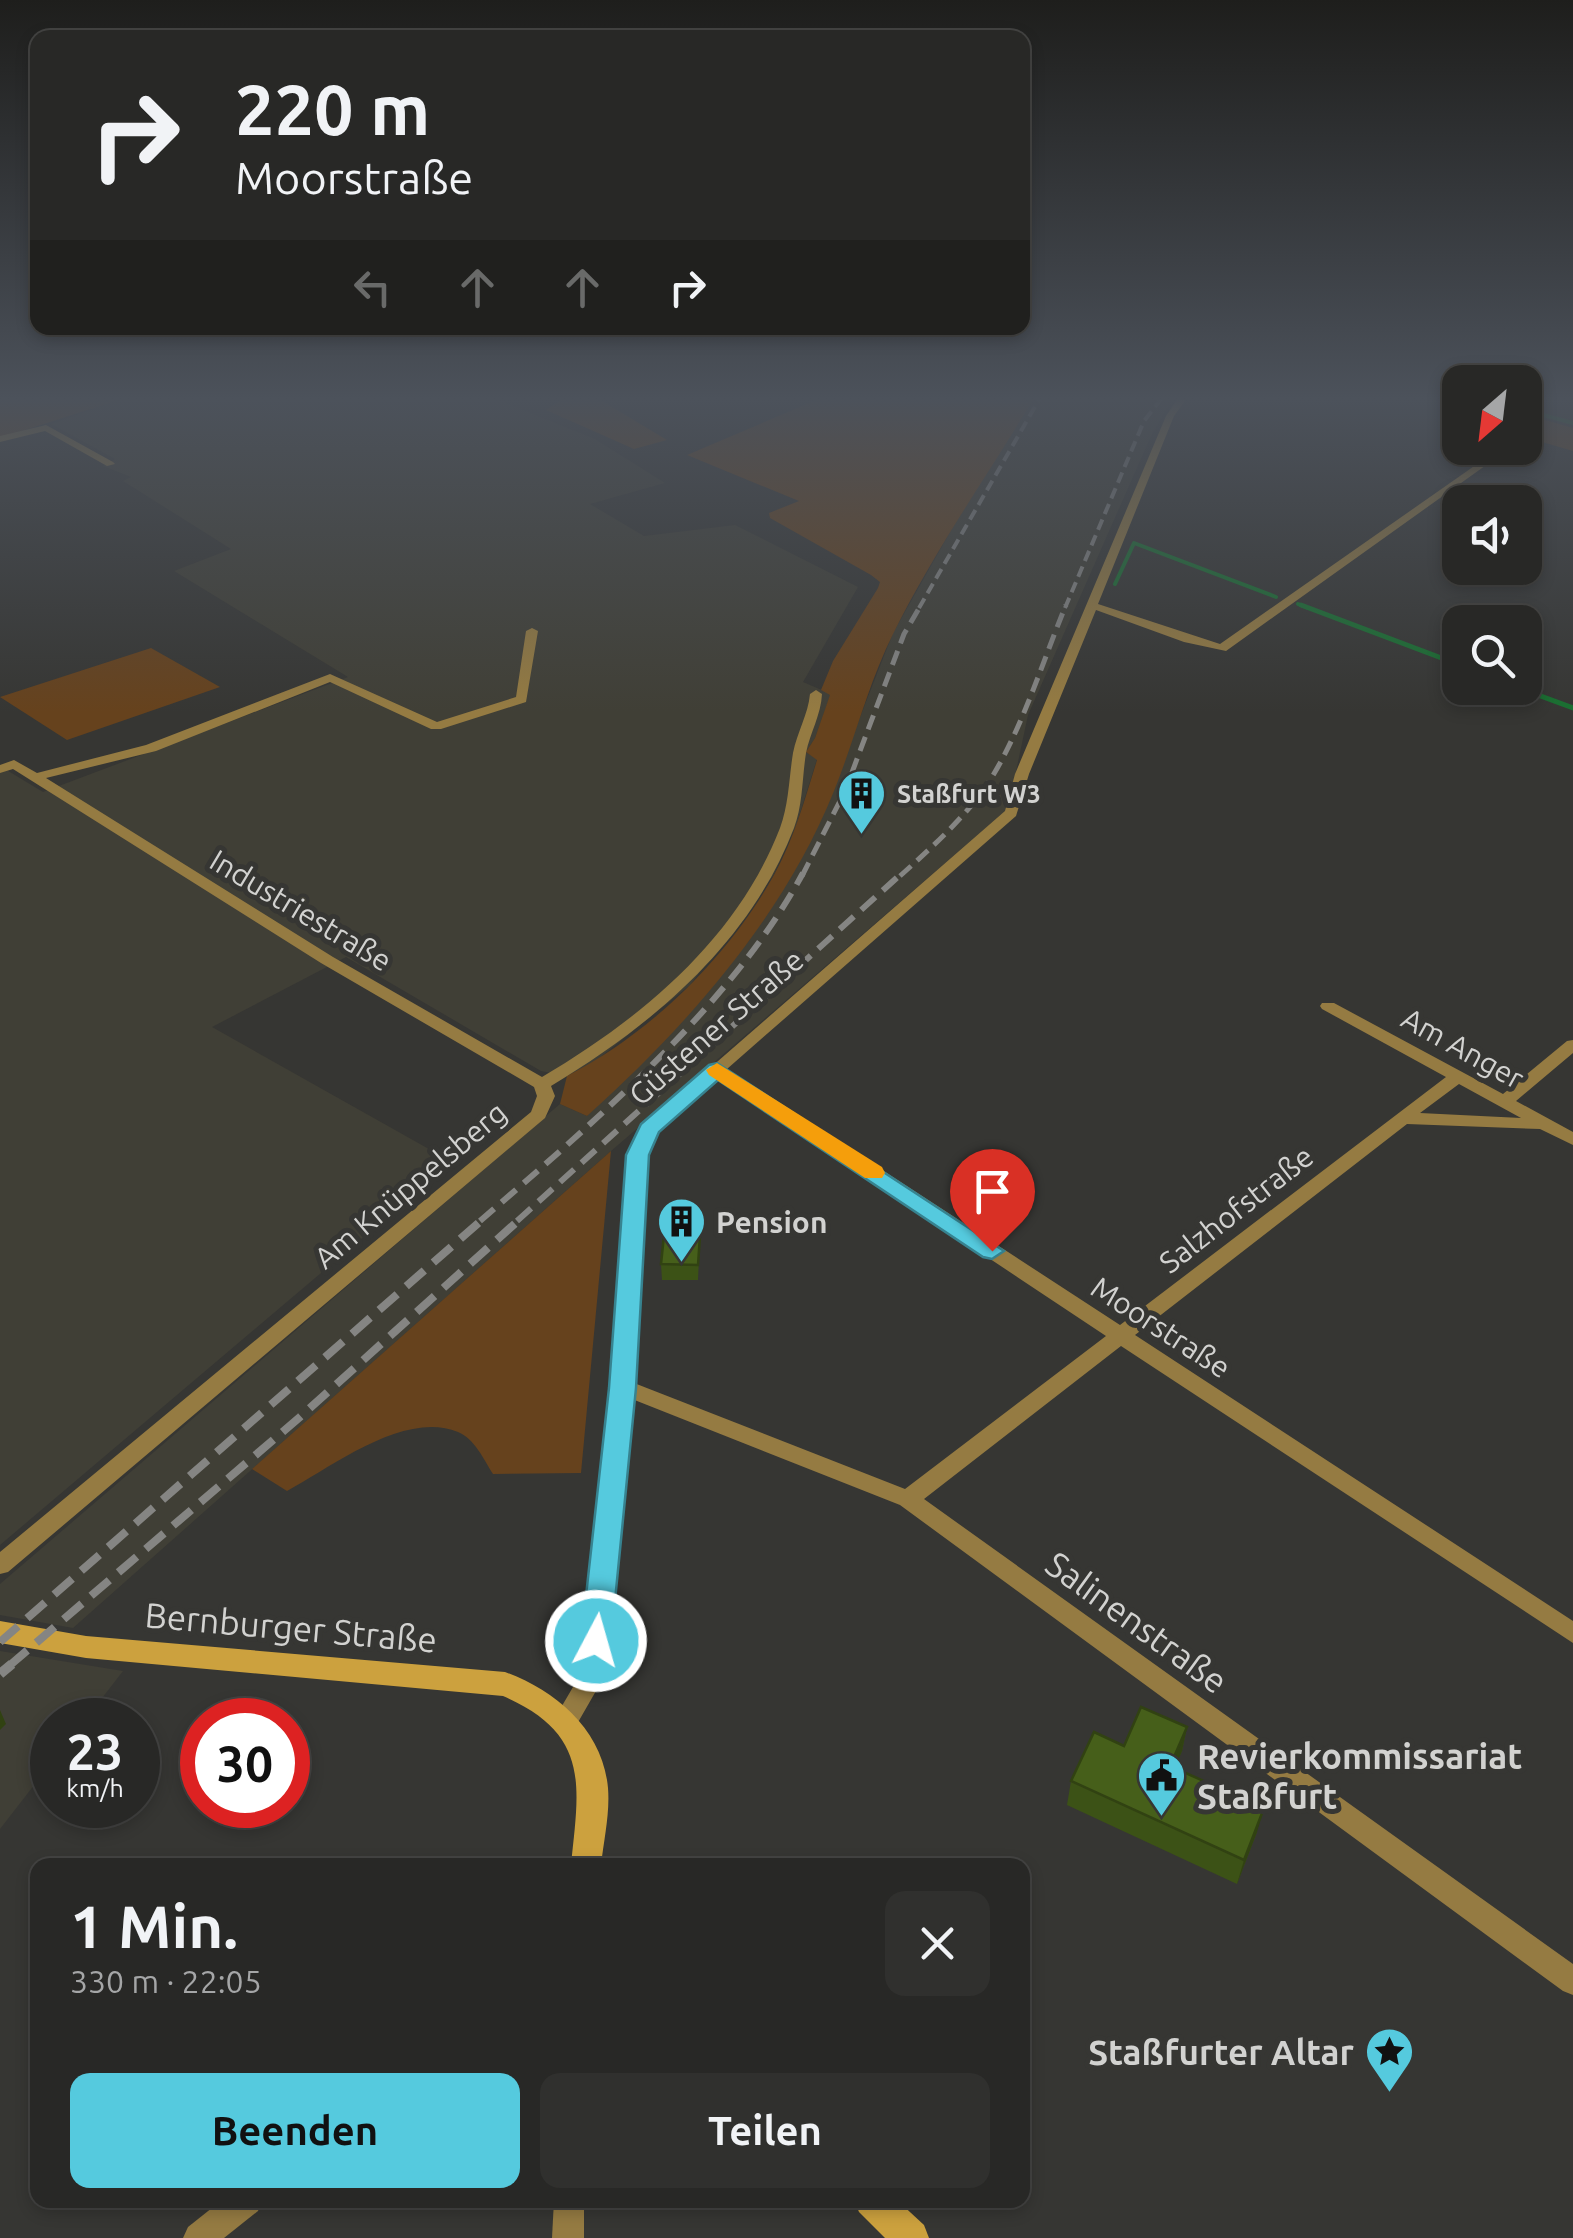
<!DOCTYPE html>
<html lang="de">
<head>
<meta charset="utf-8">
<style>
	:root { --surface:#282826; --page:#30302e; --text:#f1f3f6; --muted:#a5a6a7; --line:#444443; --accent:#55cade }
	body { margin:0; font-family:Ubuntu,sans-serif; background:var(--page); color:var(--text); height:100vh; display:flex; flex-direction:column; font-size:38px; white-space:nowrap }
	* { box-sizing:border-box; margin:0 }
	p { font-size:32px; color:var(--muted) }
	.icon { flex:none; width:55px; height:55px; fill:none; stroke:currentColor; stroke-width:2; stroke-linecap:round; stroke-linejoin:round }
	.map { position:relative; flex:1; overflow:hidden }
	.sheet { position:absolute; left:30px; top:1858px; width:1000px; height:350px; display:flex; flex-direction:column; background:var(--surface); border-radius:20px; box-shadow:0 5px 15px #0003,0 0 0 2px var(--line) }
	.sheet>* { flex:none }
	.guide { position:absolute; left:30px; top:30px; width:1000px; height:305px; border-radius:20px; box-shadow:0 5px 15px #0003,0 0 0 2px var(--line); background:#282826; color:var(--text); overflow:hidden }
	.needle { width:65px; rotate:208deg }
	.fabs { position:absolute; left:1442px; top:365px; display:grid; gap:20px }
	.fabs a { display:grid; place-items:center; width:100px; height:100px; border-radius:20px; background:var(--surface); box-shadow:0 5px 15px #0003,0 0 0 2px var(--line); font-size:50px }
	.speed { position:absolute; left:30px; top:1698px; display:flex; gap:20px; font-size:50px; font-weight:700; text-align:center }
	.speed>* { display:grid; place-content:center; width:130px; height:130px; border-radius:50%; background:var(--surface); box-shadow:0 5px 15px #0003,0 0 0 2px var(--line); line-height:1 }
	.speed small { font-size:25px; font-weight:400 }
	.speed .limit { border:15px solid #d22; background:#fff; color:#111 }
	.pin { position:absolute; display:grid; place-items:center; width:85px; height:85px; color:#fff; margin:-102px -42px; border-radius:50% 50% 50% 0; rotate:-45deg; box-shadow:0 0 10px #0007 }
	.pin .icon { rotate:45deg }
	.me { position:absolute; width:110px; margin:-55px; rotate:6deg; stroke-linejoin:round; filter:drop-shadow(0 0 8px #0008) }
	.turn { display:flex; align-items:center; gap:35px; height:210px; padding:0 40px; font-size:45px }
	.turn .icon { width:130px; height:130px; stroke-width:2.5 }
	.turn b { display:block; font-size:70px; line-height:85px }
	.lanes { display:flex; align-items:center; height:95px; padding:0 40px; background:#0003; justify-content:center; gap:50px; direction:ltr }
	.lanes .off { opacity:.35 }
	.round { display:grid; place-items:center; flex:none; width:105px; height:105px; border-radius:20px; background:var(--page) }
	.overview { display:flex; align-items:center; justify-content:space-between; height:170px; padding:0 40px }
	h1 { font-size:60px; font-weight:600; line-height:75px }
	.cta { display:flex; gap:20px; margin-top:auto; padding:20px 40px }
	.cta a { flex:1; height:115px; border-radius:20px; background:var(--accent); color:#111; font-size:40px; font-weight:600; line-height:115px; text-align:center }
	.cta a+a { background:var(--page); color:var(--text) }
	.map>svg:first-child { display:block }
</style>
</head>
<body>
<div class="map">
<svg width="1573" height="2238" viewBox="0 0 1573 2238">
	<rect width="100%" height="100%" fill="#363633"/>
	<g fill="#403f36">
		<path d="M 125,398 L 493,398 L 595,439 L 665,483 L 590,504 L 644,536 L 735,525 L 858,587 L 803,682 L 831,694 L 815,738 L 806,752 L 817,759 L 796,826 L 773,876 L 690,985 L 593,1063 L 567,1076 L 541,1071 L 346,957 L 212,1027 L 452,1162 L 0,1545 L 0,766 L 43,792 L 348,677 L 174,571 L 231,549 L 123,481 L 131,477 L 103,466 L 115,459 L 51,424 Z"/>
		<path d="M 1026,398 L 1173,398 L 1151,436 L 1028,715 L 1008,809 L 611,1151 L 73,1628 L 0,1615 L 0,1584 L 560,1104 L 587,1116 L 748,942 L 814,834 L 893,633 Z"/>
		<path d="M 0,1651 L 123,1671 L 85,1720 L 52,1720 L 52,1762 L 0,1829 Z"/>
	</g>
	<g fill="#66421d">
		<path d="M 0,398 L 125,398 L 0,438 Z"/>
		<path d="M 564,398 L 597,398 L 667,440 L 634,449 L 546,410 Z"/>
		<path d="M 821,398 L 1034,398 C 987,476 933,553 893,634 C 868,684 855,739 834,791 C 783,918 687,1026 587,1116 L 560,1104 L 567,1076 C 651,1033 728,957 774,875 C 794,839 805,799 817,760 L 806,752 L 815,738 L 830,695 L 821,690 L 833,661 L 878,588 L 880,582 L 871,575 L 770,518 L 769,513 L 799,501 L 687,455 Z"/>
		<path d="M 1538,418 L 1573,428 L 1573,451 L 1525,437 L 1525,429 Z"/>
		<path d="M 151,648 L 220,687 L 67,740 L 0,697 Z"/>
		<path d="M 611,1151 L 581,1473 L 493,1474 C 484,1460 475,1439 458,1432 C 405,1410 333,1466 287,1491 L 252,1469 Z"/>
	</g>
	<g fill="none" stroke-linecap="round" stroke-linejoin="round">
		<g stroke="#1a6f31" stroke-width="4">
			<path d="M 1525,410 L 1573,423"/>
			<path d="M 1115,584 L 1134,543 L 1276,597"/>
			<path d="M 1298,604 L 1308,608"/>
		</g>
		<g stroke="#1a6f31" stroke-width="5">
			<path d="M 1301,605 L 1460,665"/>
			<path d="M 1519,688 L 1573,708"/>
		</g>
		<g fill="#957b42" fill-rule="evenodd">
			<path d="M 1178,398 L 1187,398 L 1174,416 L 1098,604 L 1220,644 L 1500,448 L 1510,448 L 1226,651 L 1184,642 L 1096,610 L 1029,774 L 1016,816 L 727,1069 L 1120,1325 L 1446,1077 L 1322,1009 L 1320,1006 L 1322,1003 L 1334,1003 L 1503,1094 L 1567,1041 L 1573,1040 L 1573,1053 L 1516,1101 L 1573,1132 L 1573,1145 L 1540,1129 L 1407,1124 L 1135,1335 L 1573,1621 L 1573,1643 L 1121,1346 L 924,1499 L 1573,1964 L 1573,1995 L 1563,1991 L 900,1505 L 632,1399 L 604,1677 L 573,1731 L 564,1734 L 555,1731 L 552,1723 L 580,1675 L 613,1387 L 628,1155 L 640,1129 L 1005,811 L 1015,774 L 1166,416 ZM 718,1078 L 1106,1336 L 905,1489 L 634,1383 L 646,1155 L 657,1132 ZM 1459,1084 L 1521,1118 L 1420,1113 Z"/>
			<path d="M 46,425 L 113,462 L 115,464 L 107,466 L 45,431 L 0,442 L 0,436 Z"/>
			<path d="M 532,628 L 538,631 L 526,702 L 441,729 L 431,729 L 330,682 L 156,751 L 46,778 L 333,957 L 542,1077 C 642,1018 737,939 780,828 C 789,804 789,777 793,753 C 797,732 808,715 810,694 L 816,690 L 822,694 C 821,715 810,733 806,753 C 802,778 803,804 794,828 C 750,943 654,1024 551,1086 L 555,1096 L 545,1118 L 8,1572 L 0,1574 L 0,1552 L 531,1112 L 537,1096 L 534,1087 L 321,963 L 13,769 L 0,773 L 0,765 L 14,760 L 37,773 L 146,745 L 330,674 L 437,722 L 516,697 L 526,631 Z"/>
			<path d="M 222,2200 L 262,2200 L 258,2211 L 224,2238 L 183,2238 L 188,2227 Z"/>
			<path d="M 554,2200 L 584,2200 L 584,2238 L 552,2238 Z"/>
		</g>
		<g fill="#cca13e" fill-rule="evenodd">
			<path d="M 0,1621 L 86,1636 L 505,1672 C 555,1690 603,1730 608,1788 C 610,1813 604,1839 601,1865 L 571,1865 C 579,1786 591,1734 503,1696 L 86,1658 L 0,1643 Z"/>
			<path d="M 854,2200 L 897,2200 L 924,2225 L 929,2238 L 885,2238 L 859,2212 Z"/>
		</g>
		<g stroke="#858583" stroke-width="4" stroke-dasharray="11 6" stroke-linecap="butt">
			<path d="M 919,608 L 1040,398"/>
			<path d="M 1065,608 L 1144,421 L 1162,398"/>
		</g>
		<g stroke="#858583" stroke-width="5" stroke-dasharray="15 8" stroke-linecap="butt">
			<path d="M 802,876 L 845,791 L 904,634 L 921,605"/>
			<path d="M 900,876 C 930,849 961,821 985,788 C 1021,734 1041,665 1066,605"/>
		</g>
		<g stroke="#858583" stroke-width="6" stroke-dasharray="19 10" stroke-linecap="butt">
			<path d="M 480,1221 C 592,1124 732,1005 803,873"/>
			<path d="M 517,1221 L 902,873"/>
		</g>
		<g stroke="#858583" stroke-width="8" stroke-dasharray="24 12" stroke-linecap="butt">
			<path d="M 0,1642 L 483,1219"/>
			<path d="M 9,1666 L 300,1417 L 520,1219"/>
		</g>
		<path stroke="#858583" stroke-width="10" stroke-dasharray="31 16" stroke-linecap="butt" d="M 0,1674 L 12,1664"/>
	</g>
	<g fill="#3c5216">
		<path d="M 700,1235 L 698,1280 L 662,1280 L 661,1264 Z"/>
		<path d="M 1187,1727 L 1182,1751 L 1174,1768 L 1257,1832 L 1237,1884 L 1067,1805 L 1071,1781 L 1124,1746 Z"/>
	</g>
	<g fill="#314212">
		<path d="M 0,1710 L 6,1724 L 0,1730 Z"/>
		<path d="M 1187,1727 L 1182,1751 L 1165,1790 L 1170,1766 Z"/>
		<path d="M 1264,1808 L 1257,1832 L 1237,1884 L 1244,1860 Z"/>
	</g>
	<g fill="#465f1a" stroke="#314212" stroke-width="2.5">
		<path d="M 664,1235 L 700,1235 L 698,1265 L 661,1264 Z"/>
		<path d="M 1141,1707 L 1187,1727 L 1170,1766 L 1264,1808 L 1244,1860 L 1071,1781 L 1094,1732 L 1124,1746 Z"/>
	</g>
	<linearGradient id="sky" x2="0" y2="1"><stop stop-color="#1e1e1c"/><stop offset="0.56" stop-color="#4c525b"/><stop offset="1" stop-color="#4c525b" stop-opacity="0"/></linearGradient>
	<rect width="1573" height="712" fill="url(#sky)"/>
	<path fill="#55cade" stroke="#378390" stroke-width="2.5" d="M 717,1063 L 1004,1251 L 992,1259 L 983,1257 L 718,1080 L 659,1132 L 649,1155 L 636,1388 L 611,1641 L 607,1650 L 596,1654 L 585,1650 L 581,1641 L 609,1388 L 626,1155 L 641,1124 L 709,1065 Z"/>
	<path fill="#f59e0b" d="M 717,1063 L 882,1167 L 885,1173 L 882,1178 L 865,1178 L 709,1075 L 706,1070 Z"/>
	<defs>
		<symbol id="building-pin" viewBox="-11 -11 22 30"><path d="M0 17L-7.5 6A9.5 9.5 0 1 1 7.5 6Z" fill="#55cade" stroke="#363633"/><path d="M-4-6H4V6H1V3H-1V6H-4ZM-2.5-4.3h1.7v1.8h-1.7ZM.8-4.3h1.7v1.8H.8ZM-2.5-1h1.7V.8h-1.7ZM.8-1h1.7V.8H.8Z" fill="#111"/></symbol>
		<symbol id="civic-pin" viewBox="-11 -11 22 30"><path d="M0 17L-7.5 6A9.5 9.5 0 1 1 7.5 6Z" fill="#55cade" stroke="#363633"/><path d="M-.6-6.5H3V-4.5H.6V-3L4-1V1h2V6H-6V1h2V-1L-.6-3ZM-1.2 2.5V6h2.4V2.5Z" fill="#111"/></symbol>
		<symbol id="sight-pin" viewBox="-11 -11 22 30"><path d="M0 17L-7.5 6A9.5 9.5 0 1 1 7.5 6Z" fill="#55cade" stroke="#363633"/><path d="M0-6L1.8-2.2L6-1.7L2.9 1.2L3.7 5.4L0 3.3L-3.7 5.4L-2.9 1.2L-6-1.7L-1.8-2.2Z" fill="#111"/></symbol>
	</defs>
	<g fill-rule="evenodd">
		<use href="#building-pin" x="834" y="766" width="55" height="75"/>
		<use href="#building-pin" x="654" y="1194" width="55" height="75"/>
		<use href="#civic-pin" x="1134" y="1748" width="55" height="75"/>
		<use href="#sight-pin" x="1362" y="2024" width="55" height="75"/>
	</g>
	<g text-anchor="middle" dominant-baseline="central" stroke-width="10" stroke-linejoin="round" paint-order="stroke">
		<g font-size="25" font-weight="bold" fill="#d2d2d0" stroke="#363633" text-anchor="start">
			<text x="897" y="794">Staßfurt W3</text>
		</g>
		<g font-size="30" fill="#d2d2d0" stroke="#363633">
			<text transform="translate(301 910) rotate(31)">Industriestraße</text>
			<text transform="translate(716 1027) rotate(-41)">Güstener Straße</text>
			<text transform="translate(1463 1048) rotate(29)">Am Anger</text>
			<text transform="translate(410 1185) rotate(-40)">Am Knüppelsberg</text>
			<text transform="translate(1236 1209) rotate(-38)">Salzhofstraße</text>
			<text transform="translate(1161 1327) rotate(33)">Moorstraße</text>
		</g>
		<g font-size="30" font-weight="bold" fill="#d2d2d0" stroke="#363633" text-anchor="start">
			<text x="716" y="1222">Pension</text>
		</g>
		<g font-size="35" fill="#d2d2d0" stroke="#363633">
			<text transform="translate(1137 1622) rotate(36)">Salinenstraße</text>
			<text transform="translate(291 1627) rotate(5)">Bernburger Straße</text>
		</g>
		<g font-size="35" font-weight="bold" fill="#d2d2d0" stroke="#363633" text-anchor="start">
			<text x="1197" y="1756">Revierkommissariat<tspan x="1197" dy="40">Staßfurt</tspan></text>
			<text x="1354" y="2052" text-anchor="end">Staßfurter Altar</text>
		</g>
	</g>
</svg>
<div class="fabs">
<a><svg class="needle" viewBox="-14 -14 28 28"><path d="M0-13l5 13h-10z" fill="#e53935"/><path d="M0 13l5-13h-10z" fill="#a5a6a7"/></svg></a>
<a><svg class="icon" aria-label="sound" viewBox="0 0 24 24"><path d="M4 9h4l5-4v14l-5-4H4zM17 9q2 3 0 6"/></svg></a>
<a><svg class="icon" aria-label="search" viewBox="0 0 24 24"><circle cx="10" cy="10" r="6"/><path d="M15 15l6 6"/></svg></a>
</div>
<div class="speed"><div>23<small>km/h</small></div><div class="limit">30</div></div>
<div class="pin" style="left:992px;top:1251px;background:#d93025"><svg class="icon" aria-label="arrive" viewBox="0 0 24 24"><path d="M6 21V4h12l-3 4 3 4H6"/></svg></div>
<svg class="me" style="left:596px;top:1641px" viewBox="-20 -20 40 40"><circle r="17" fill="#55cade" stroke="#fff" stroke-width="3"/><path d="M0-11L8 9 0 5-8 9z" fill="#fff"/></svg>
<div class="guide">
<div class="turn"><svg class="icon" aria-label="right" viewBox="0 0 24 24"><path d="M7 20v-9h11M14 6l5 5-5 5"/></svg><div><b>220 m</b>Moorstraße</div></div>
<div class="lanes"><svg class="icon off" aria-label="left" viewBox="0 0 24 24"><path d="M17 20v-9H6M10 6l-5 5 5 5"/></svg><svg class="icon off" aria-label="ahead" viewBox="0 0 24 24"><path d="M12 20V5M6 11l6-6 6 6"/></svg><svg class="icon off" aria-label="ahead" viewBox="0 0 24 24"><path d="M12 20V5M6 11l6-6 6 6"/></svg><svg class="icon" aria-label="right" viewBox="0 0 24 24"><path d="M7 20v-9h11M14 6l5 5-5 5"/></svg></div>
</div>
<section class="sheet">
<div class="overview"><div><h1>1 Min.</h1><p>330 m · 22:05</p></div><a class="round"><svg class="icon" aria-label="close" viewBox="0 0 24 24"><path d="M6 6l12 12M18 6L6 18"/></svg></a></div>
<div class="cta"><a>Beenden</a><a>Teilen</a></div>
</section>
</div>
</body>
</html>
